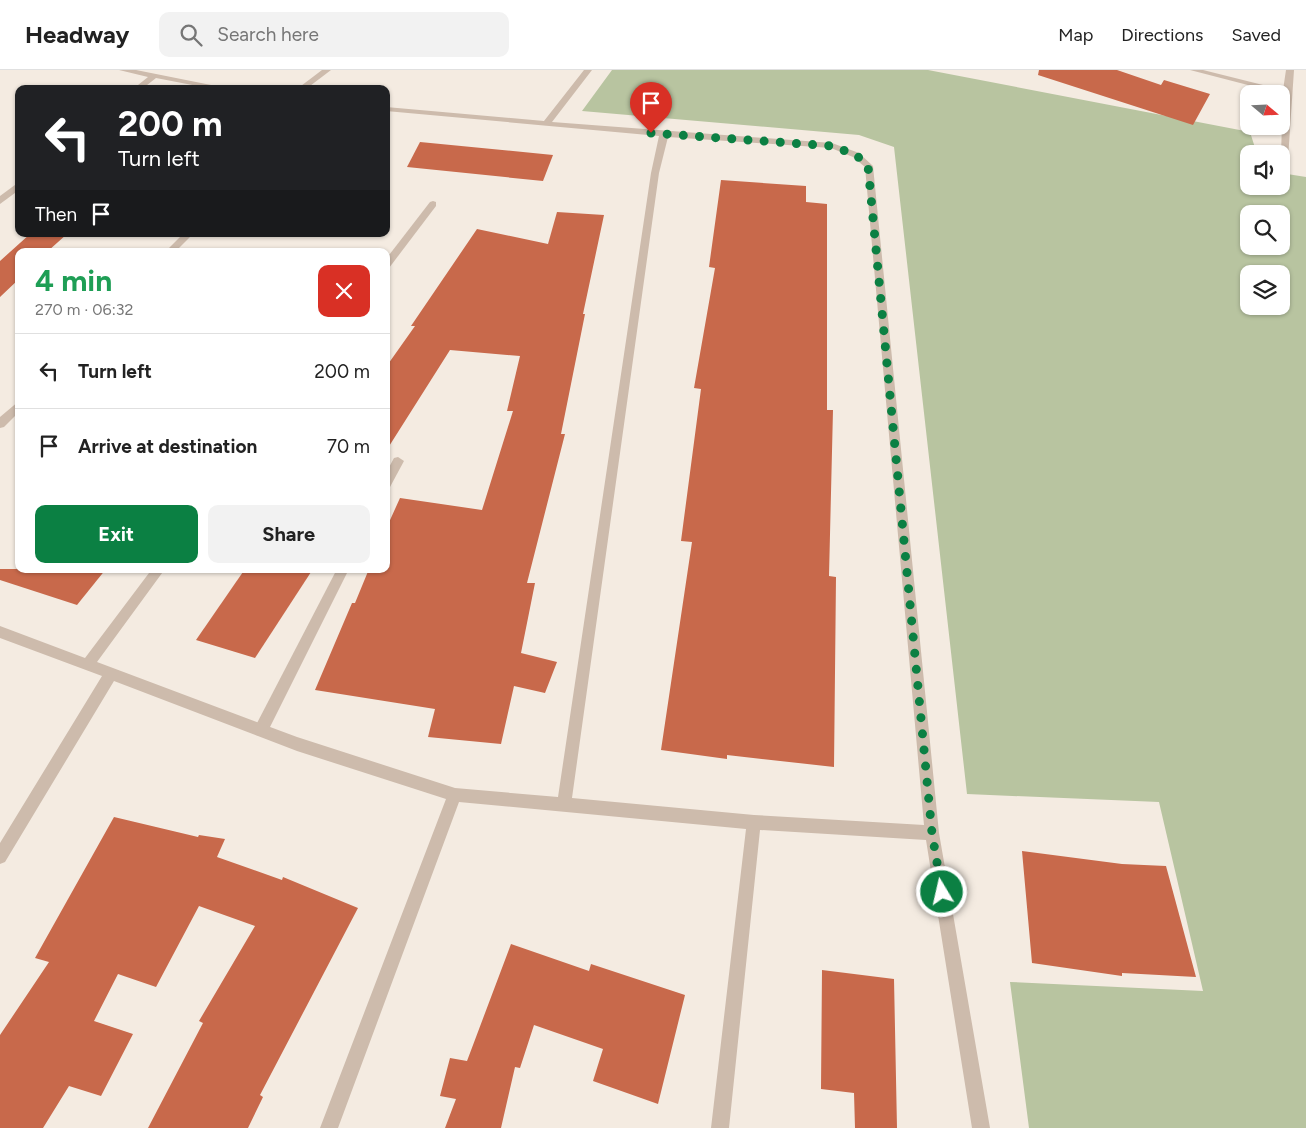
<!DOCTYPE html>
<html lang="en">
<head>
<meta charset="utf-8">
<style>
	:root { --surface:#fff; --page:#f2f2f2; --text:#222; --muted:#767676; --line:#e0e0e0; --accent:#0b8043 }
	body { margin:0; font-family:Figtree,sans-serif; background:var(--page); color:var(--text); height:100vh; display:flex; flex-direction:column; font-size:19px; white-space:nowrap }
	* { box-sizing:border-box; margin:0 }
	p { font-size:16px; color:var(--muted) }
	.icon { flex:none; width:28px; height:28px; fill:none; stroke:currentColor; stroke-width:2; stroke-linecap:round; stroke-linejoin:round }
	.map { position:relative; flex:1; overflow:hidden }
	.sheet { position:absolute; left:15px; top:178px; width:375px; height:325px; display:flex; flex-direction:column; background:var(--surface); border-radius:10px; box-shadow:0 1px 4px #0004 }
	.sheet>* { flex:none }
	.top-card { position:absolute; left:15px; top:15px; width:375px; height:152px; border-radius:10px; box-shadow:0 1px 4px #0004; background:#202124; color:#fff; overflow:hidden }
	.needle { width:32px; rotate:109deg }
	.controls { position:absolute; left:1240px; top:15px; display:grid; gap:10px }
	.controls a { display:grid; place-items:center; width:50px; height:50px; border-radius:10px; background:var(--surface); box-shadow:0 1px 4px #0004; font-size:25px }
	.pin { position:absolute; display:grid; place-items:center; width:42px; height:42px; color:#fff; margin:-51px -21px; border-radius:50% 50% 50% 0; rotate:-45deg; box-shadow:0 0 5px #0007 }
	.pin .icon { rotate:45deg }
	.me { position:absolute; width:55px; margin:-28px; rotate:351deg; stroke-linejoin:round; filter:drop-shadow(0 0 4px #0008) }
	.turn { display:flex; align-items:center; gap:18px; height:105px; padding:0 20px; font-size:22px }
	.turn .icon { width:65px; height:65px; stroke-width:2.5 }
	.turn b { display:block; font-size:35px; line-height:42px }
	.then { display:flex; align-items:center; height:48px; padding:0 20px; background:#0003; gap:10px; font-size:19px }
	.round { display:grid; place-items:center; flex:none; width:52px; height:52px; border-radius:10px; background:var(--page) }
	.head { display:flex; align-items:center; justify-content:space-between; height:85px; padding:0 20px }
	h1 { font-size:30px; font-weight:700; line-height:38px; color:#1e9e55 }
	.button { display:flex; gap:10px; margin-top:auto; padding:10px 20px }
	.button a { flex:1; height:58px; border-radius:10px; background:var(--accent); color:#fff; font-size:20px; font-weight:700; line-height:58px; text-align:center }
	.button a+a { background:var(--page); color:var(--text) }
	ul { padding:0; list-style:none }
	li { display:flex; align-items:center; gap:15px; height:75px; padding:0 20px; border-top:1px solid var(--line) }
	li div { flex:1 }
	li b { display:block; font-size:19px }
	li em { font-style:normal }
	header { display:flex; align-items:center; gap:30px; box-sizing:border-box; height:70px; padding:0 25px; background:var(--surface); border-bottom:1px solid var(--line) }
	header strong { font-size:24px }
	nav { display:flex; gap:28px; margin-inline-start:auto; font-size:18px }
	.search { width:350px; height:45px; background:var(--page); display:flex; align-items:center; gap:12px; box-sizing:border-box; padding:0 18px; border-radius:10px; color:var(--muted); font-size:19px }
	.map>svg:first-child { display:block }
</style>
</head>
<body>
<header>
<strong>Headway</strong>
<div class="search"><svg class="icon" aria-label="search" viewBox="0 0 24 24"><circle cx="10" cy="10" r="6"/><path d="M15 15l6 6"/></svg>Search here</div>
<nav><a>Map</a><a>Directions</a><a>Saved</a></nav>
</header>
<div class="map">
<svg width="1306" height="1058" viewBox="0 0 1306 1058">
	<rect width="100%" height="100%" fill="#f4ebe1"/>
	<path fill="#b8c4a0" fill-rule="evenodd" d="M 612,0 L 928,0 L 1250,62 L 1257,84 L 1249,84 L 1249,116 L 1281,116 L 1281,103 L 1306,107 L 1306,1058 L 1029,1058 L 1010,912 L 1203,921 L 1159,732 L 967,724 L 894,77 L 859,65 L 582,41 ZM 1249,144 L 1281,144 L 1281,176 L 1249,176 ZM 1249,204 L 1281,204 L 1281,236 L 1249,236 Z"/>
	<g fill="#c8694b">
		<path d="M 1039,0 L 1117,0 L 1161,15 L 1164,10 L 1210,24 L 1193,55 L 1038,5 Z"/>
		<path d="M 420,72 L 553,85 L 543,111 L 407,97 Z"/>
		<path d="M 721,110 L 806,116 L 806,132 L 827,134 L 827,340 L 833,340 L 829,506 L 836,507 L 834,697 L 727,685 L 727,689 L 661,680 L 692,472 L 681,471 L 701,319 L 694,318 L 715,198 L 709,197 Z"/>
		<path d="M 557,142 L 604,145 L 583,244 L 585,244 L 561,364 L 565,364 L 527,513 L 535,513 L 521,583 L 557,592 L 545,623 L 514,616 L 501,674 L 428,667 L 435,639 L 315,620 L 352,533 L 355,533 L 369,499 L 386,499 L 386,459 L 400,428 L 482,440 L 513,341 L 507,341 L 520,286 L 450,280 L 386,381 L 386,297 L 415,256 L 411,256 L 477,159 L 548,174 Z"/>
		<path d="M 30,164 L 67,164 L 48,181 L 19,181 L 19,209 L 0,227 L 0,191 Z"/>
		<path d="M 0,499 L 106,499 L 77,535 L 0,510 Z"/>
		<path d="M 245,499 L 313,499 L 255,588 L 196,570 Z"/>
		<path d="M 114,747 L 198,767 L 199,765 L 225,769 L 217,787 L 282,810 L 283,807 L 358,838 L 260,1025 L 263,1027 L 248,1058 L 148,1058 L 203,953 L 199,951 L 255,856 L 199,836 L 156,917 L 118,904 L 94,951 L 133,964 L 101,1026 L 69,1016 L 43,1058 L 0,1058 L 0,965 L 49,892 L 35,888 Z"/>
		<path d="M 1022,781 L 1122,794 L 1166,796 L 1196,907 L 1122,903 L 1122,906 L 1032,893 Z"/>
		<path d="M 511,874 L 589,901 L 591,894 L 685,925 L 658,1034 L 593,1011 L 603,979 L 534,955 L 520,998 L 515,997 L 501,1058 L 445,1058 L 456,1029 L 440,1026 L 450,988 L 467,991 Z"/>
		<path d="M 822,900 L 894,909 L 897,1058 L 855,1058 L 854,1023 L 821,1019 Z"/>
	</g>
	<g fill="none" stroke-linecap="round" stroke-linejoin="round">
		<g fill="#cdbbac" fill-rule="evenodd">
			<path d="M 398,387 L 404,391 L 390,417 L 386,418 L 386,403 L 394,388 Z"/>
			<path d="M 337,499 L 349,499 L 266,665 L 261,666 L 256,665 L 254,660 L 256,655 Z"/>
		</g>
		<g fill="#cdbbac" fill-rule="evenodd">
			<path d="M 119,0 L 136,0 L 231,19 L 213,19 L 156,8 L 142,19 L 133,19 L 148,7 Z"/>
			<path d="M 322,0 L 331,0 L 306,19 L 297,19 Z"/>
			<path d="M 584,0 L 592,0 L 552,52 L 832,73 L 859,83 L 873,96 L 939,763 L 990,1058 L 972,1058 L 926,770 L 760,760 L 729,1058 L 711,1058 L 746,759 L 459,732 L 338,1058 L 320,1058 L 446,729 L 297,681 L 114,611 L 5,792 L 0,794 L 0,773 L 102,606 L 0,568 L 0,556 L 85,588 L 152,499 L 165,499 L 97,592 L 297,667 L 455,718 L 558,727 L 651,103 L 659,66 L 386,41 L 386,37 L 544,51 ZM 668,67 L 831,78 L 853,87 L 865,97 L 924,755 L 754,745 L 572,728 L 659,103 Z"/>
			<path d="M 1190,0 L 1203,0 L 1283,20 L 1286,0 L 1294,0 L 1288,89 L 1282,89 L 1281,84 L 1283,24 Z"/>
			<path d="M 19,112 L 19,120 L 0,134 L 0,126 Z"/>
			<path d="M 433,131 L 436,132 L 436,136 L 389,198 L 386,199 L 386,189 L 430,132 Z"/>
			<path d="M 183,164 L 193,164 L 176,181 L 166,181 Z"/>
			<path d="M 19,331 L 19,342 L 4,357 L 0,358 L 0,347 Z"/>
		</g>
	</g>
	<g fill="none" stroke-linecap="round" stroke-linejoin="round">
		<path stroke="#0b8043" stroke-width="9" stroke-dasharray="0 16.2" d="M 651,63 L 832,76 L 856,85 L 868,96 L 932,763 L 942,822"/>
	</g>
</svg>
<div class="controls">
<a><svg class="needle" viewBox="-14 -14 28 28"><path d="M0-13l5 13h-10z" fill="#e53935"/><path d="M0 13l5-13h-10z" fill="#767676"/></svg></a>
<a><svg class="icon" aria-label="sound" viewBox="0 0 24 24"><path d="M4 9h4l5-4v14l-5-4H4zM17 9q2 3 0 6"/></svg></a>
<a><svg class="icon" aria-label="search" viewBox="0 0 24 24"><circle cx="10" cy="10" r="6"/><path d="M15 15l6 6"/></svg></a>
<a><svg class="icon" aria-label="layers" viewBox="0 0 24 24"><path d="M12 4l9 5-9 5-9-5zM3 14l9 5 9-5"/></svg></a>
</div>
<div class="pin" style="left:651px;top:63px;background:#d93025"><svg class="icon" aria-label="arrive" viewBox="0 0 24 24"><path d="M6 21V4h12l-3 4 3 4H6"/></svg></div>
<svg class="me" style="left:942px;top:822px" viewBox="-20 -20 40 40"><circle r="17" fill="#0b8043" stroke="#fff" stroke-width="3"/><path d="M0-11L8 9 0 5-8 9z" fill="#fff"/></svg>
<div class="top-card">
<div class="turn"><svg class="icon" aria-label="left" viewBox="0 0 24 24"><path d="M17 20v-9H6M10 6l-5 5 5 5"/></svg><div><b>200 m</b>Turn left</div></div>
<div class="then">Then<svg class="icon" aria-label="arrive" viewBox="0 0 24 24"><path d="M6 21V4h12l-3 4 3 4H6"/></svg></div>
</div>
<section class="sheet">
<div class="head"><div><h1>4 min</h1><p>270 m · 06:32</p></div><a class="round" style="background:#d93025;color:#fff"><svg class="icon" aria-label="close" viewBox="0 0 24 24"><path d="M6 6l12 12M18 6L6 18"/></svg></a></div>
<ul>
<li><svg class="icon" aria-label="left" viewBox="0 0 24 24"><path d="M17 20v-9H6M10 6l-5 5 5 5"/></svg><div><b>Turn left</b></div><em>200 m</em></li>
<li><svg class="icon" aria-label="arrive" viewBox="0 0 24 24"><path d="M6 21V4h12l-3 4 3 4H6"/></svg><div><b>Arrive at destination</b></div><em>70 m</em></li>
</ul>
<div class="button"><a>Exit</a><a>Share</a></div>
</section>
</div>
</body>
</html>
